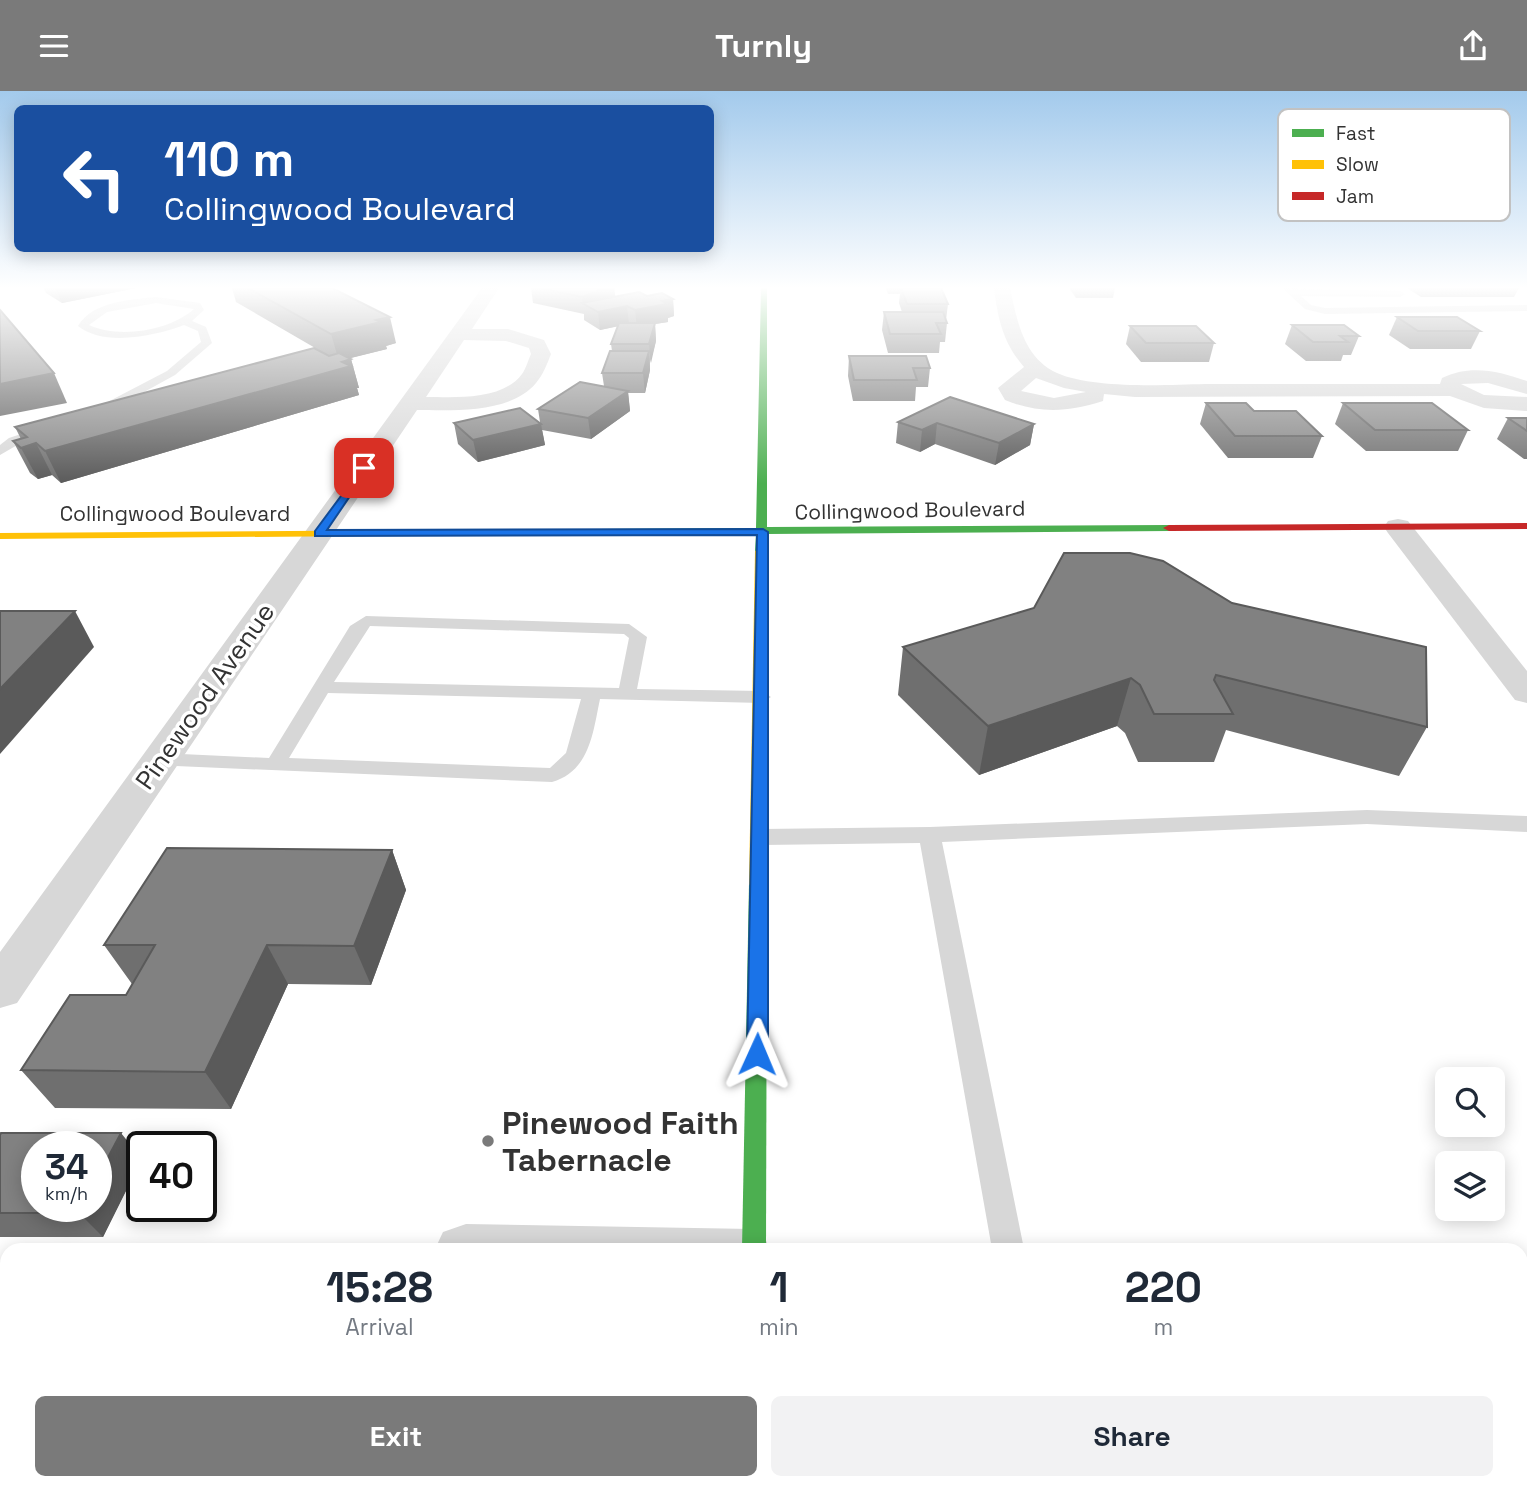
<!DOCTYPE html>
<html lang="en">
<head>
<meta charset="utf-8">
<style>
	:root { --surface:#fff; --page:#f2f2f3; --text:#1f2937; --muted:#747a83; --accent:#7a7a7a }
	body { margin:0; font-family:"Space Grotesk",sans-serif; background:var(--page); color:var(--text); height:100vh; display:flex; flex-direction:column; font-size:26px; white-space:nowrap }
	* { box-sizing:border-box; margin:0 }
	p { font-size:23px; color:var(--muted) }
	.icon { flex:none; width:38px; height:38px; fill:none; stroke:currentColor; stroke-width:2; stroke-linecap:round; stroke-linejoin:round }
	.map { position:relative; flex:1; overflow:hidden }
	.sheet { position:absolute; left:0px; top:1152px; width:1528px; height:247px; display:flex; flex-direction:column; background:var(--surface); border-radius:21px 21px 0 0; box-shadow:0 4px 18px #0003 }
	.sheet>* { flex:none }
	.top-card { position:absolute; left:14px; top:14px; width:700px; height:147px; border-radius:10px; box-shadow:0 4px 18px #0003; background:#1a4fa0; color:#fff; overflow:hidden }
	.fabs { position:absolute; left:1435px; top:976px; display:grid; gap:14px }
	.fabs a { display:grid; place-items:center; width:70px; height:70px; border-radius:10px; background:var(--surface); box-shadow:0 4px 18px #0003; font-size:35px }
	.speed { position:absolute; left:21px; top:1040px; display:flex; gap:14px; font-size:35px; font-weight:700; text-align:center }
	.speed>* { display:grid; place-content:center; width:91px; height:91px; border-radius:50%; background:var(--surface); box-shadow:0 4px 18px #0003; line-height:1 }
	.speed small { font-size:18px; font-weight:400 }
	.speed .limit { border:4px solid #111; border-radius:10px; background:#fff; color:#111 }
	.pin { position:absolute; display:grid; place-items:center; width:60px; height:60px; color:#fff; margin:-30px; border-radius:14px; box-shadow:0 4px 10px #0006 }
	.me { position:absolute; width:77px; margin:-38px; rotate:1deg; stroke-linejoin:round; filter:drop-shadow(0 0 5px #0008) }
	.turn { display:flex; align-items:center; gap:24px; height:147px; padding:0 35px; font-size:32px }
	.turn .icon { width:91px; height:91px; stroke-width:2.5 }
	.turn b { display:block; font-size:49px; line-height:60px }
	.eta { display:flex; justify-content:space-evenly; align-items:center; height:119px; text-align:center }
	.eta b { font-size:42px; font-weight:700; line-height:49px }
	.primary-button { display:flex; gap:14px; margin-top:auto; padding:14px 35px }
	.primary-button a { flex:1; height:80px; border-radius:10px; background:var(--accent); color:#fff; font-size:28px; font-weight:700; line-height:80px; text-align:center }
	.primary-button a+a { background:var(--page); color:var(--text) }
	header { display:flex; justify-content:space-between; align-items:center; height:91px; padding:0 35px; background:var(--accent); color:#fff; font-size:32px; font-weight:700 }
	.map>svg:first-child { display:block }
</style>
</head>
<body>
<header><svg class="icon" aria-label="menu" viewBox="0 0 24 24"><path d="M4 6h16M4 12h16M4 18h16"/></svg>Turnly<svg class="icon" aria-label="share" viewBox="0 0 24 24"><path d="M12 15V3M7 8l5-5 5 5M5 13v7h14v-7"/></svg></header>
<div class="map">
<svg width="1527" height="1397" viewBox="0 0 1527 1397">
	<rect width="100%" height="100%" fill="#fff"/>
	<g fill="none" stroke-linecap="round" stroke-linejoin="round">
		<g fill="#d7d7d7" fill-rule="evenodd">
			<path d="M 1282,197 L 1400,200 L 1405,203 L 1400,206 L 1301,205 L 1311,214 L 1325,217 L 1527,214 L 1527,220 L 1325,223 L 1305,218 Z"/>
			<path d="M 156,206 L 200,212 L 204,219 L 192,230 L 206,236 L 212,252 L 175,284 L 106,322 L 98,322 L 98,316 L 167,280 L 201,251 L 198,240 L 184,234 C 155,245 104,256 78,235 C 93,210 130,209 156,206 ZM 156,212 L 194,218 C 169,240 119,248 89,234 L 107,221 Z"/>
			<path d="M 45,335 L 49,336 L 49,342 L 19,353 L 0,364 L 0,354 L 9,347 Z"/>
			<path d="M 366,525 L 629,533 L 647,546 L 637,598 L 762,600 L 771,606 L 762,612 L 600,608 C 593,641 590,680 552,691 L 153,674 L 150,669 L 153,664 L 160,662 L 269,667 L 350,535 ZM 370,535 L 624,543 L 629,547 L 619,597 L 334,591 ZM 328,602 L 581,608 L 566,662 L 550,677 L 289,667 Z"/>
			<path d="M 1367,719 L 1527,725 L 1527,741 L 1367,733 L 942,751 L 1024,1158 L 992,1158 L 920,752 L 761,754 L 753,752 L 750,746 L 753,740 L 761,738 L 930,736 Z"/>
			<path d="M 466,1133 L 752,1138 L 763,1143 L 768,1154 L 766,1158 L 435,1158 L 443,1141 Z"/>
			<path d="M 7,1230 L 7,1274 L 0,1277 L 0,1233 Z"/>
			<rect x="1521" y="1308" width="6" height="36"/>
			<path d="M 375,1391 L 413,1391 L 412,1397 L 374,1397 Z"/>
		</g>
		<g fill="#d7d7d7" fill-rule="evenodd">
			<path d="M 482,197 L 499,197 L 472,238 L 508,238 L 544,249 L 551,263 C 547,273 543,284 536,292 C 510,323 454,319 417,319 L 17,912 L 0,917 L 0,861 ZM 464,249 L 506,250 L 529,257 L 531,263 C 528,269 526,278 522,283 C 502,310 455,306 426,306 Z"/>
			<path d="M 994,197 L 1010,197 C 1017,229 1023,266 1057,282 C 1093,298 1165,294 1205,293 C 1283,293 1361,293 1440,293 L 1442,287 C 1470,273 1499,280 1527,290 L 1527,303 L 1488,292 L 1461,293 L 1484,304 L 1527,306 L 1527,320 L 1484,317 L 1450,305 L 1135,306 L 1104,303 L 1103,310 C 1069,321 1039,323 1005,309 L 998,297 L 1024,276 C 1003,252 998,228 994,197 ZM 1036,287 L 1064,297 L 1086,301 L 1054,307 L 1021,300 Z"/>
			<path d="M 1398,428 L 1408,430 L 1527,580 L 1527,612 L 1515,609 L 1388,442 L 1384,436 L 1388,430 Z"/>
		</g>
		<g fill="#4caf50" fill-rule="evenodd">
			<path d="M 761,197 L 767,197 L 767,436 L 1169,434 L 1175,437 L 1169,440 L 767,443 L 767,460 L 761,463 L 755,460 L 756,443 L 593,443 L 593,439 L 597,438 L 756,437 Z"/>
			<path d="M 758,787 L 764,788 L 767,793 L 766,1158 L 742,1158 L 749,793 L 752,788 Z"/>
			<rect x="740" y="1391" width="28" height="6"/>
		</g>
		<g fill="#ffc107" fill-rule="evenodd">
			<path d="M 597,438 L 601,439 L 601,443 L 0,448 L 0,442 Z"/>
			<path d="M 761,457 L 767,460 L 767,793 L 764,798 L 752,798 L 749,793 L 755,460 Z"/>
		</g>
		<path fill="#c62828" fill-rule="evenodd" d="M 1527,432 L 1527,438 L 1169,440 L 1163,437 L 1169,434 Z"/>
	</g>
	<g fill="#6f6f6f">
		<path d="M 44,197 L 136,197 L 62,212 L 46,202 Z"/>
		<path d="M 232,197 L 332,197 L 396,252 L 386,255 L 387,258 L 350,267 L 351,268 L 359,297 L 357,297 L 359,304 L 61,392 L 52,384 L 38,388 L 30,382 L 13,350 L 21,348 L 15,336 L 329,265 L 236,211 Z"/>
		<path d="M 531,197 L 614,197 L 615,205 L 647,205 L 673,208 L 674,225 L 668,227 L 668,231 L 655,233 L 656,250 L 650,272 L 650,279 L 645,302 L 628,302 L 630,320 L 591,348 L 542,339 L 545,354 L 478,371 L 458,353 L 454,332 L 540,331 L 538,318 L 604,295 L 602,282 L 612,260 L 611,253 L 618,235 L 600,239 L 584,229 L 584,223 L 533,212 Z"/>
		<path d="M 886,197 L 942,197 L 942,200 L 948,213 L 946,229 L 947,232 L 945,251 L 940,251 L 939,262 L 888,262 L 882,239 L 884,221 L 902,221 L 899,212 L 900,203 L 888,203 Z"/>
		<path d="M 1069,197 L 1115,197 L 1113,207 L 1076,207 Z"/>
		<path d="M 1407,197 L 1519,197 L 1514,206 L 1421,206 Z"/>
		<path d="M 1397,226 L 1480,240 L 1471,258 L 1410,258 L 1389,244 Z"/>
		<path d="M 1292,234 L 1359,245 L 1351,264 L 1343,264 L 1341,270 L 1306,270 L 1285,253 Z"/>
		<path d="M 1130,235 L 1214,252 L 1209,271 L 1141,271 L 1126,253 Z"/>
		<path d="M 849,265 L 930,277 L 928,296 L 916,296 L 915,310 L 853,310 L 848,285 Z"/>
		<path d="M 1206,312 L 1254,320 L 1322,345 L 1313,367 L 1228,367 L 1200,333 Z"/>
		<path d="M 1343,312 L 1468,339 L 1458,360 L 1366,360 L 1335,333 Z"/>
		<path d="M 1508,327 L 1527,327 L 1527,368 L 1524,368 L 1497,348 Z"/>
		<path d="M 898,331 L 1034,333 L 1030,354 L 995,374 L 935,353 L 920,361 L 896,352 Z"/>
		<path d="M 1034,517 L 1427,636 L 1399,685 L 1226,639 L 1214,671 L 1138,671 L 1125,642 L 1117,635 L 979,684 L 898,604 L 903,556 Z"/>
		<path d="M 392,759 L 406,799 L 371,894 L 288,893 L 231,1018 L 55,1017 L 21,979 L 126,904 L 132,893 L 104,854 Z"/>
		<path d="M 0,1044 L 142,1067 L 103,1146 L 0,1146 Z"/>
		<path d="M 1220,1391 L 1376,1391 L 1378,1397 L 1222,1397 Z"/>
	</g>
	<g fill="#5a5a5a">
		<path d="M 55,197 L 136,197 L 62,212 Z"/>
		<path d="M 595,197 L 614,197 L 616,210 L 583,212 L 582,206 Z"/>
		<path d="M 673,208 L 674,225 L 668,227 L 668,231 L 655,233 L 656,250 L 651,272 L 649,253 L 637,237 L 635,219 L 662,210 Z"/>
		<path d="M 627,215 L 629,233 L 600,239 L 598,221 Z"/>
		<path d="M 390,226 L 396,252 L 386,255 L 387,258 L 339,270 L 331,243 Z"/>
		<path d="M 649,260 L 650,279 L 645,302 L 643,282 Z"/>
		<path d="M 351,268 L 359,297 L 357,297 L 359,304 L 61,392 L 45,360 Z"/>
		<path d="M 54,282 L 67,312 L 0,325 L 0,293 Z"/>
		<path d="M 628,300 L 630,320 L 591,348 L 588,327 Z"/>
		<path d="M 937,332 L 935,353 L 920,361 L 922,339 Z"/>
		<path d="M 541,333 L 545,354 L 478,371 L 473,349 Z"/>
		<path d="M 1034,333 L 1030,354 L 995,374 L 999,352 Z"/>
		<path d="M 36,352 L 52,384 L 38,388 L 21,357 Z"/>
		<path d="M 75,520 L 94,556 L 0,663 L 0,598 Z"/>
		<path d="M 1131,587 L 1117,635 L 979,684 L 988,635 Z"/>
		<path d="M 392,759 L 406,799 L 371,894 L 354,855 Z"/>
		<path d="M 267,854 L 288,893 L 231,1018 L 205,981 Z"/>
		<path d="M 121,1042 L 142,1068 L 103,1146 L 79,1122 L 83,1115 L 96,1115 L 96,1089 Z"/>
	</g>
	<g fill="#818181" stroke="#5a5a5a" stroke-width="2">
		<path d="M 248,197 L 332,197 L 390,226 L 376,229 L 381,231 L 331,243 Z"/>
		<path d="M 541,197 L 604,197 L 582,206 Z"/>
		<path d="M 901,197 L 941,197 L 948,213 L 907,213 Z"/>
		<path d="M 639,201 L 647,205 L 662,202 L 673,208 L 662,210 L 667,213 L 635,219 L 627,215 L 598,221 L 582,212 Z"/>
		<path d="M 0,219 L 54,282 L 0,293 Z"/>
		<path d="M 884,221 L 943,221 L 947,232 L 936,232 L 941,243 L 890,243 Z"/>
		<path d="M 1397,226 L 1457,226 L 1480,240 L 1418,240 Z"/>
		<path d="M 619,232 L 655,232 L 649,253 L 611,253 Z"/>
		<path d="M 1292,234 L 1344,234 L 1359,245 L 1340,245 L 1348,251 L 1313,251 Z"/>
		<path d="M 1130,235 L 1196,235 L 1214,252 L 1146,252 Z"/>
		<path d="M 314,257 L 329,265 L 339,262 L 351,268 L 342,271 L 351,275 L 45,360 L 36,352 L 21,357 L 13,350 L 27,346 L 15,336 Z"/>
		<path d="M 610,260 L 649,260 L 643,282 L 602,282 Z"/>
		<path d="M 849,265 L 926,265 L 930,277 L 913,277 L 917,289 L 854,289 Z"/>
		<path d="M 580,291 L 628,300 L 588,327 L 538,318 Z"/>
		<path d="M 950,306 L 1034,333 L 999,352 L 937,332 L 922,339 L 898,331 Z"/>
		<path d="M 1206,312 L 1246,312 L 1254,320 L 1296,320 L 1322,345 L 1235,345 Z"/>
		<path d="M 1343,312 L 1432,312 L 1468,339 L 1375,339 Z"/>
		<path d="M 520,317 L 541,333 L 473,349 L 454,332 Z"/>
		<path d="M 1508,327 L 1527,327 L 1527,340 Z"/>
		<path d="M 1064,462 L 1130,462 L 1163,470 L 1232,512 L 1426,556 L 1427,636 L 1216,584 L 1214,589 L 1233,623 L 1154,623 L 1140,594 L 1131,587 L 988,635 L 903,556 L 1034,517 Z"/>
		<path d="M 0,520 L 75,520 L 0,598 Z"/>
		<path d="M 167,757 L 392,759 L 354,855 L 267,854 L 205,981 L 21,979 L 70,904 L 126,904 L 155,854 L 104,854 Z"/>
		<path d="M 1,1042 L 121,1042 L 96,1089 L 96,1055 L 37,1055 L 37,1115 L 83,1115 L 79,1122 L 0,1122 L 0,1044 Z"/>
		<path d="M 1257,1391 L 1376,1391 L 1378,1397 L 1259,1397 Z"/>
	</g>
	<linearGradient id="sky" x2="0" y2="1"><stop stop-color="#a3caec"/><stop offset="0.5" stop-color="#fff"/><stop offset="1" stop-color="#fff" stop-opacity="0"/></linearGradient>
	<rect width="1527" height="393" fill="url(#sky)"/>
	<path fill="#1a73e8" stroke="#114b97" stroke-width="2" d="M 364,374 L 369,377 L 327,439 L 763,438 L 768,441 L 768,963 L 765,970 L 757,972 L 750,970 L 747,963 L 757,444 L 315,445 L 315,440 Z"/>
	<circle fill="#7a7a7a" stroke="#fff" stroke-width="2.5" cx="488" cy="1050" r="7"/>
	<g text-anchor="middle" dominant-baseline="central" stroke-width="7" stroke-linejoin="round" paint-order="stroke">
		<g font-size="21" fill="#333" stroke="#fff">
			<text transform="translate(910 419) rotate(-1)">Collingwood Boulevard</text>
			<text x="175" y="422">Collingwood Boulevard</text>
		</g>
		<g font-size="26" fill="#333" stroke="#fff">
			<text transform="translate(205 605) rotate(-55)">Pinewood Avenue</text>
		</g>
		<g font-size="32" font-weight="bold" fill="#333" stroke="#fff" text-anchor="start">
			<text x="502" y="1032">Pinewood Faith<tspan x="502" dy="37">Tabernacle</tspan></text>
		</g>
	</g>
	<rect x="1278" y="18" width="232" height="112" rx="10" fill="#fff" stroke="#c2c2c2" stroke-width="2"/>
	<rect x="1292" y="38" width="32" height="8" fill="#4caf50"/>
	<rect x="1292" y="69" width="32" height="9" fill="#ffc107"/>
	<rect x="1292" y="101" width="32" height="8" fill="#c62828"/>
	<g font-size="19" fill="#333">
		<text x="1336" y="49">Fast</text>
		<text x="1336" y="80">Slow</text>
		<text x="1336" y="112">Jam</text>
	</g>
</svg>
<div class="fabs">
<a><svg class="icon" aria-label="search" viewBox="0 0 24 24"><circle cx="10" cy="10" r="6"/><path d="M15 15l6 6"/></svg></a>
<a><svg class="icon" aria-label="layers" viewBox="0 0 24 24"><path d="M12 4l9 5-9 5-9-5zM3 14l9 5 9-5"/></svg></a>
</div>
<div class="speed"><div>34<small>km/h</small></div><div class="limit">40</div></div>
<div class="pin" style="left:364px;top:377px;background:#d93025"><svg class="icon" aria-label="arrive" viewBox="0 0 24 24"><path d="M6 21V4h12l-3 4 3 4H6"/></svg></div>
<svg class="me" style="left:757px;top:963px" viewBox="-20 -20 40 40"><path d="M0-17L14 15 0 8-14 15z" fill="#1a73e8" stroke="#fff" stroke-width="4"/></svg>
<div class="top-card">
<div class="turn"><svg class="icon" aria-label="left" viewBox="0 0 24 24"><path d="M17 20v-9H6M10 6l-5 5 5 5"/></svg><div><b>110 m</b>Collingwood Boulevard</div></div>
</div>
<section class="sheet">
<div class="eta">
<div><b>15:28</b><p>Arrival</p></div>
<div><b>1</b><p>min</p></div>
<div><b>220</b><p>m</p></div>
</div>
<div class="primary-button"><a>Exit</a><a>Share</a></div>
</section>
</div>
</body>
</html>
